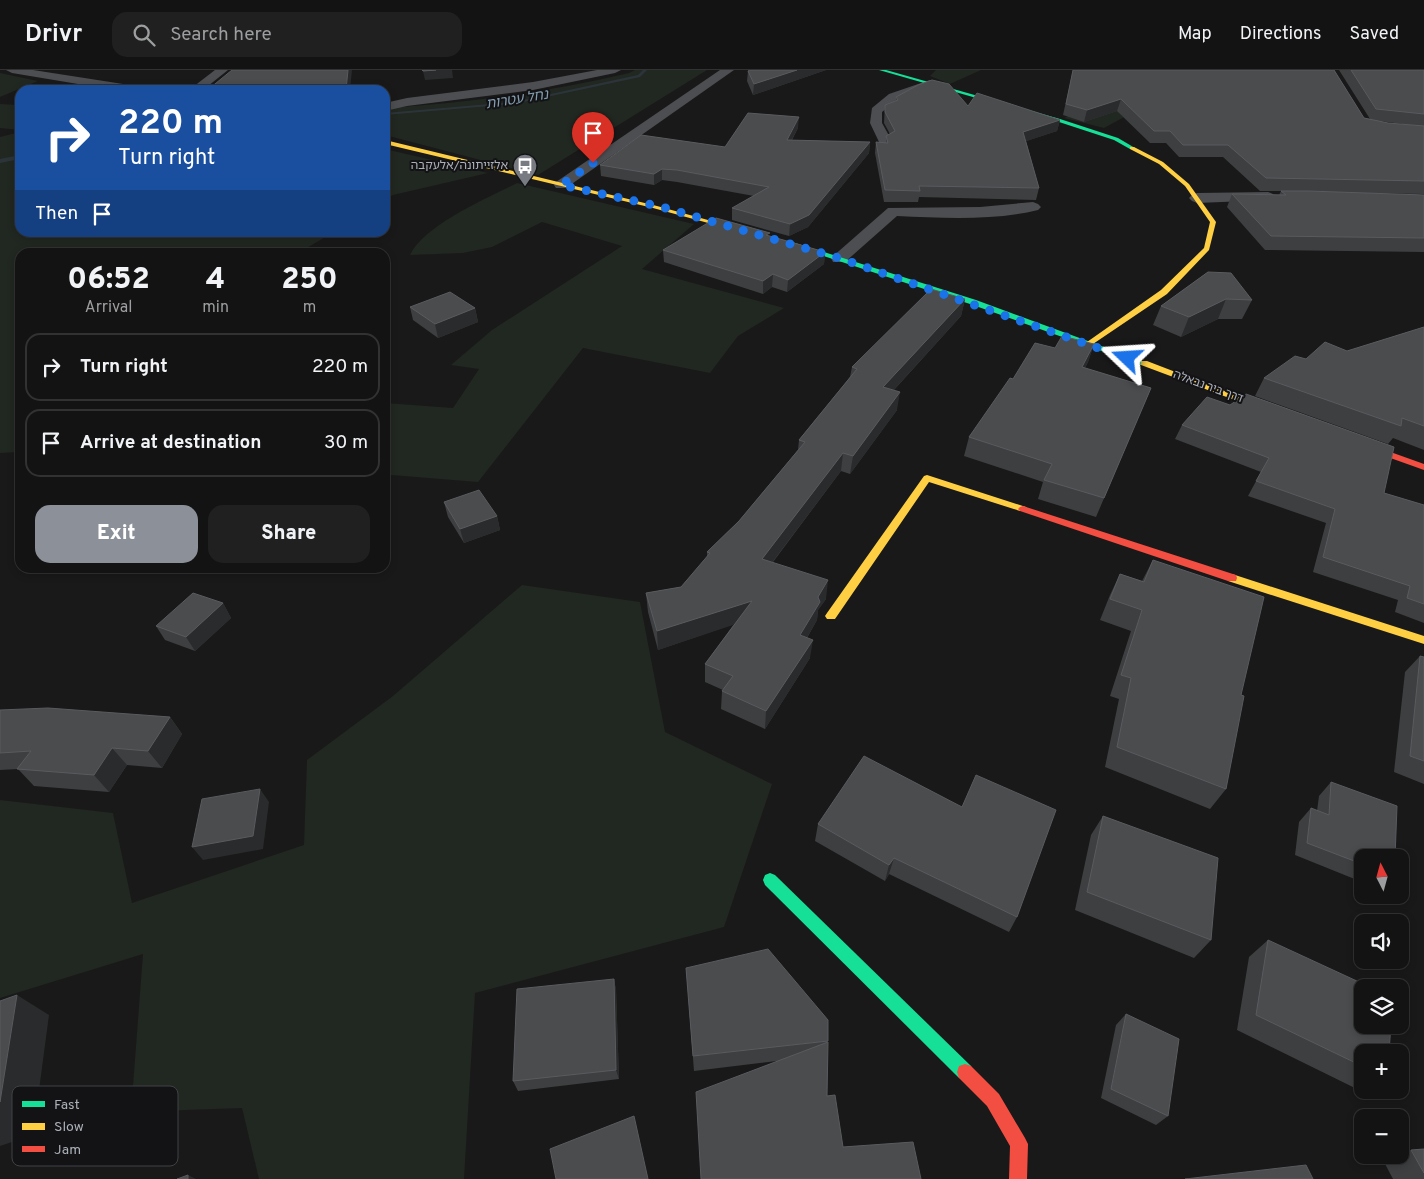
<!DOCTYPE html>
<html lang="en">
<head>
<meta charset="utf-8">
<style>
	:root { --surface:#131313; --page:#202021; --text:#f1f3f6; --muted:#9d9ea0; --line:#323233; --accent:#8c9099 }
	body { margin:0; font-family:Overpass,"Noto Sans Hebrew",sans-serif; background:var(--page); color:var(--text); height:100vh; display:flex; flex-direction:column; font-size:19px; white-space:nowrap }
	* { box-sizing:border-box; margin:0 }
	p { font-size:16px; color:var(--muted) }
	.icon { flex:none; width:28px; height:28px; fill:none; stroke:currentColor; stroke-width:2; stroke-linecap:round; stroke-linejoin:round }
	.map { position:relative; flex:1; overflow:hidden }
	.details { position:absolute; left:15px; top:178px; width:375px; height:325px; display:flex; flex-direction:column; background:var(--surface); border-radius:15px; box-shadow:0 2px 8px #0003,0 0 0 1px var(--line) }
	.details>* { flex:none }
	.top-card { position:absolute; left:15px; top:15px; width:375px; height:152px; border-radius:15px; box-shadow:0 2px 8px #0003,0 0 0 1px var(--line); background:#1a4fa0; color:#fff; overflow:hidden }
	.needle { width:32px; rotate:354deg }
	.buttons { position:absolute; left:1354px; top:779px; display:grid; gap:10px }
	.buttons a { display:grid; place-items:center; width:55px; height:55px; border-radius:10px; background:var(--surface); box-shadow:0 2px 8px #0003,0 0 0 1px var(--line); font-size:25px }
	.pin { position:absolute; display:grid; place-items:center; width:42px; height:42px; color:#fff; margin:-51px -21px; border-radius:50% 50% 50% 0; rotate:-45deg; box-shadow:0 0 5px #0007 }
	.pin .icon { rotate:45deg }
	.me { position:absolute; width:55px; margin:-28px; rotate:290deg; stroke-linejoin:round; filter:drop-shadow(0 0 4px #0008) }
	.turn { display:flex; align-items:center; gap:18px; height:105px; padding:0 20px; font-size:22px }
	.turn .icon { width:65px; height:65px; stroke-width:2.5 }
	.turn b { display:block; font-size:35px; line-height:42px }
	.then { display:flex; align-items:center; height:48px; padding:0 20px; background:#0003; gap:10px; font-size:19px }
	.eta { display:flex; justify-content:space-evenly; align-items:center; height:85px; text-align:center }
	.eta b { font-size:30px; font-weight:800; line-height:35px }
	.cta { display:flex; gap:10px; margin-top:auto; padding:10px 20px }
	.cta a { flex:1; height:58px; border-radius:15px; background:var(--accent); color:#fff; font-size:20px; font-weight:800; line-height:58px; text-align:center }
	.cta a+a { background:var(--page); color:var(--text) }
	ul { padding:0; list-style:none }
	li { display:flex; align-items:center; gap:15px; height:68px; margin:0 10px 8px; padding:0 10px; border:2px solid var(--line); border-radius:15px }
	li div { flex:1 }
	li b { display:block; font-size:19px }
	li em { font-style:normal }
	header { display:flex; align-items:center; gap:30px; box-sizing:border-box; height:70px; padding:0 25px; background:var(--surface); border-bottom:1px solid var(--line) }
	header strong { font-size:24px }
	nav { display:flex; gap:28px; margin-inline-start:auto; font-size:18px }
	.search { width:350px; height:45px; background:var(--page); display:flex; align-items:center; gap:12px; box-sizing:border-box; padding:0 18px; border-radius:15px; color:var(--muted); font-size:19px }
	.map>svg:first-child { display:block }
</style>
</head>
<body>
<header>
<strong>Drivr</strong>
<div class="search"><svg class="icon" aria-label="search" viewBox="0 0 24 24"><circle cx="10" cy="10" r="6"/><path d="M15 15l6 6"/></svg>Search here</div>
<nav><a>Map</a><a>Directions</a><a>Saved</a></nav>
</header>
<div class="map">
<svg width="1424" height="1109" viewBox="0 0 1424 1109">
	<rect width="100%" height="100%" fill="#191919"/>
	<g fill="#212721">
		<path d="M 635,0 L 707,0 L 538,105 L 385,65 L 385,38 C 467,33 549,22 629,3 Z"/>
		<path d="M 936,0 L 981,0 L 950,14 L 930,6 Z"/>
		<path d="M 0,3 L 38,11 L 0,27 Z"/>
		<path d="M 1099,31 L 1137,40 L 1104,58 L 1064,48 Z"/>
		<path d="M 0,34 L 20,35 L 20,60 L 0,58 Z"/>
		<path d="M 20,62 L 20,162 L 332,163 L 300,182 L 20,182 L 20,382 L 0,383 L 0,67 Z"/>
		<path d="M 385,79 L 488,103 L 393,125 L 385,130 Z"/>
		<path d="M 517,113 L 694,154 L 642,199 L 784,238 L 738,266 L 710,303 L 583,278 L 478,412 L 391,405 L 385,386 L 385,333 L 453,338 L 479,299 L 451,295 L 492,260 L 622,176 L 542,152 L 492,177 L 463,183 L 410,185 C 424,155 487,128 517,113 Z"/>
		<path d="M 522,515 L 640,532 L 665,662 L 772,714 L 724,857 L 475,923 L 464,1109 L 259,1109 L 242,1038 L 131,1042 L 143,884 L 0,928 L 0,730 L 113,743 L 132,833 L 304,775 L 307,690 L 393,626 Z"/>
	</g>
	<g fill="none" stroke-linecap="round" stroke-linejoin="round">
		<g fill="#2c343a" fill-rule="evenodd">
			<path d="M 643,0 L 647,0 L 640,7 L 514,34 L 385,45 L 385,43 L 514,32 L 638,5 Z"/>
			<path d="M 20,85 L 20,89 L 0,93 L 0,89 Z"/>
		</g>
		<g fill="#4d4e51" fill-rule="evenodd">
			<path d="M 6,0 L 33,0 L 136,16 L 142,20 L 114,20 L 12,3 Z"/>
			<path d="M 215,0 L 228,0 L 203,20 L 189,20 Z"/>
			<path d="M 597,0 L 621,0 L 615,3 L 533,20 L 407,36 L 385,41 L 385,33 L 407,28 L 533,12 Z"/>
			<path d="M 720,0 L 734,0 L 566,118 L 556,118 L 554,115 L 556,112 Z"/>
			<path d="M 930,10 L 936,14 L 934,16 L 898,29 L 882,42 L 882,53 L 892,71 L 885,75 L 880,74 L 870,53 L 872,38 L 889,24 Z"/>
			<path d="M 1268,122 L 1273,124 L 1276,127 L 1273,130 L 1197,133 L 1192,131 L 1189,128 L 1192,125 L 1197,123 Z"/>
			<path d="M 1033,132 L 1038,134 L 1041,137 L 1038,140 C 993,151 943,148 897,146 L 845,192 L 833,192 L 831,188 L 888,138 L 980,137 Z"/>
		</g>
		<g fill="#16e098" fill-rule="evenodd">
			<path d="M 879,0 L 886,0 L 1060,49 L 1118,68 L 1135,78 L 1130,79 L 1114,70 L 1056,51 Z"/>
			<path d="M 789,171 L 976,230 L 1148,293 L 1141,295 L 970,234 L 787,174 L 786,173 Z"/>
			<path d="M 770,803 L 775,805 L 971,996 L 973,1002 L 971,1008 L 965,1010 L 959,1008 L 765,815 L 763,810 L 765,805 Z"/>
		</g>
		<g fill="#ffcf43" fill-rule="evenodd">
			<path d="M 385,70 L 657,136 L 748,161 L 745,163 L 653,138 L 385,74 Z"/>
			<path d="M 1130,77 L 1134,77 L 1163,92 L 1189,114 L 1216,152 L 1209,180 L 1167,224 L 1090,276 L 1087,276 L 1087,272 L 1161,220 L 1204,178 L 1210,152 L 1185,116 L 1159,94 L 1130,79 Z"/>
			<path d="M 1141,291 L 1147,291 L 1279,342 L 1278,344 L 1272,344 L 1141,295 Z"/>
			<path d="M 927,405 L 1026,437 L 1028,439 L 1026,441 L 1020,441 L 929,412 L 835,549 L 827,549 L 825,546 L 827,543 L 924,406 Z"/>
			<path d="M 1232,504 L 1424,566 L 1424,574 L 1228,511 L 1227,508 L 1228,505 Z"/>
		</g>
		<g fill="#f24e42" fill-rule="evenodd">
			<path d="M 1357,370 L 1424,394 L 1424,400 L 1354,375 L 1352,373 Z"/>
			<path d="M 1023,436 L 1236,505 L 1237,508 L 1236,511 L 1228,511 L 1020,441 L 1018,439 L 1020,437 Z"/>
			<path d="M 965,994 L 971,996 L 999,1024 L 1025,1068 L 1028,1074 L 1027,1109 L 1009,1109 L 1010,1076 L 987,1036 L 959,1008 L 957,1002 L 959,996 Z"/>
		</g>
	</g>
	<g fill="#3e3f41" fill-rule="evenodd">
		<path d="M 826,0 L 753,25 L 747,11 L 748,1 Z"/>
		<path d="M 1073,0 L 1334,0 L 1364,48 L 1370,49 L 1339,0 L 1424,0 L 1424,124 L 1362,123 L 1424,125 L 1424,182 L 1265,180 L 1227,137 L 1232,124 L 1279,125 L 1281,121 L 1291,121 L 1260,121 L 1223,87 L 1179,87 L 1166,73 L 1150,73 L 1117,41 L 1084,52 L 1063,45 ZM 1379,51 L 1411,55 L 1388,53 Z"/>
		<path d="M 896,27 L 968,36 L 1060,50 L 1057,61 L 1026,71 L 1039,118 L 1036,130 L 919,127 L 918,132 L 884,132 L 875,83 L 876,72 L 886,73 L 886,66 L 890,64 L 884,53 L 885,35 L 896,30 Z"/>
		<path d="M 798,58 L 792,70 L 870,72 L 869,83 L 808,157 L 789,166 L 732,150 L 732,138 L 754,126 L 677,112 L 662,110 L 654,115 L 601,106 L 600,95 L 725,77 Z"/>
		<path d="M 770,166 L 825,182 L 824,194 L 787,222 L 772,217 L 763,224 L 664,192 L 663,180 Z"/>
		<path d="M 1208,202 L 1252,230 L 1242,249 L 1218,249 L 1181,267 L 1153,255 L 1161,236 Z"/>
		<path d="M 965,229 L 961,246 L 894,320 L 897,340 L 850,404 L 841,401 L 773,492 L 826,529 L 818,540 L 817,550 L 807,568 L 810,588 L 765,659 L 721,639 L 722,621 L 723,620 L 705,612 L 705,594 L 734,554 L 658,580 L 648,542 L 646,523 L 681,517 L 707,487 L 707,482 L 739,451 L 798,380 L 799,370 L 850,307 L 852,297 Z"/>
		<path d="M 410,237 L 475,238 L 478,252 L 438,268 L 413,250 Z"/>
		<path d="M 1424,257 L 1424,380 L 1393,368 L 1388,374 L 1255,326 L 1264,308 L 1306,289 L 1347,281 Z"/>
		<path d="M 1094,274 L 1088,292 L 1085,298 L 1151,318 L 1096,447 L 1038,429 L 1043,412 L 964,386 L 969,367 L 1013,309 L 1055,278 Z"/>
		<path d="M 1182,355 L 1384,423 L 1424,435 L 1424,553 L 1395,542 L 1398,530 L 1313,502 L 1326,453 L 1248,426 L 1261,402 L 1175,369 Z"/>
		<path d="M 444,432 L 497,446 L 500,460 L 464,473 L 448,447 Z"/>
		<path d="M 1153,490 L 1241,625 L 1226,719 L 1210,739 L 1105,697 L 1119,629 L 1110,626 L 1131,561 L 1100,550 L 1110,525 L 1120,504 L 1142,511 Z"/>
		<path d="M 223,533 L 231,548 L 195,581 L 165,570 L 156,556 Z"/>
		<path d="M 1420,586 L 1424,587 L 1424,714 L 1394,702 L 1405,602 Z"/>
		<path d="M 0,640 L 170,647 L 182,664 L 162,698 L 127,695 L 109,722 L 34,716 L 18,699 L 0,700 Z"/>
		<path d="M 1331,712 L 1362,788 L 1362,812 L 1295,785 L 1299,752 L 1311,738 L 1317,741 L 1319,726 Z"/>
		<path d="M 962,737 L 1017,847 L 1009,862 L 889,804 L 885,811 L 815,771 L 818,754 Z"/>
		<path d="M 1103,746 L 1211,870 L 1194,888 L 1075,840 L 1091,765 Z"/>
		<path d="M 1268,870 L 1362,982 L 1362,1020 L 1366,1020 L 1363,1022 L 1237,960 L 1249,887 Z"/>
		<path d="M 686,898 L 828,971 L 701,1109 L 777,991 L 694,1001 Z"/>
		<path d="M 614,909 L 616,920 L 619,1009 L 518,1021 L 513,1011 Z"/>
		<path d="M 1126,944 L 1168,1046 L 1156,1055 L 1101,1028 L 1116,955 Z"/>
		<path d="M 1424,1079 L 1424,1109 L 1393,1109 L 1384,1092 L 1411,1080 Z"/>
	</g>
	<g fill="#2a2b2c">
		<path d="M 348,0 L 352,0 L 350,20 L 346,20 Z"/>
		<path d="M 436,0 L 452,0 L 453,8 L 425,10 L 423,1 Z"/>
		<path d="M 797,0 L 826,0 L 753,25 L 754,14 Z"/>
		<path d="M 1121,29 L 1117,41 L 1084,52 L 1087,40 Z"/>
		<path d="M 799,47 L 798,58 L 786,80 L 787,70 Z"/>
		<path d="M 1060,50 L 1057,61 L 1021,73 L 1023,62 Z"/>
		<path d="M 870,72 L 869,83 L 808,157 L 789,166 L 790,154 Z"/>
		<path d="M 662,99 L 662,110 L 654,115 L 654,104 Z"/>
		<path d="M 825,182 L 824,194 L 787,222 L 788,210 Z"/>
		<path d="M 773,204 L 772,217 L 763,224 L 763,211 Z"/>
		<path d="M 965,229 L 961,246 L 880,335 L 883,317 Z"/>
		<path d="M 1226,229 L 1218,249 L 1181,267 L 1189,247 Z"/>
		<path d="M 475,238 L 478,252 L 438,268 L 435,254 Z"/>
		<path d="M 1094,274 L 1088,292 L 1076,315 L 1082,297 Z"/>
		<path d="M 900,322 L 897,340 L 850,404 L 853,386 Z"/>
		<path d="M 843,383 L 841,401 L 761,507 L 762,489 Z"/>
		<path d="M 497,446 L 500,460 L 464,473 L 460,459 Z"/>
		<path d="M 828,510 L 826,529 L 818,540 L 817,550 L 798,583 L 800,565 L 818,527 Z"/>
		<path d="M 752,531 L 751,549 L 658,580 L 657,561 Z"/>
		<path d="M 223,533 L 231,548 L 195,581 L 186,567 Z"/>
		<path d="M 813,570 L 810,588 L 765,659 L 766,641 Z"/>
		<path d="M 170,647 L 182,664 L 162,698 L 148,681 Z"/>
		<path d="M 112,678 L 127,695 L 109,722 L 94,705 Z"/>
		<path d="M 260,719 L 269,732 L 263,779 L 203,790 L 192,777 Z"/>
		<path d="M 894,788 L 889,804 L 885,811 L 889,795 Z"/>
		<path d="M 614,909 L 616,920 L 619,1009 L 616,1000 Z"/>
		<path d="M 17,925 L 49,945 L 33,1065 L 0,1076 L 0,1032 Z"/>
		<path d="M 188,1105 L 196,1109 L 188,1109 Z"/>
	</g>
	<g fill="#4a4c4e" stroke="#595b5f">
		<path d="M 232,0 L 348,0 L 346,20 L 219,20 L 210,18 Z"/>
		<path d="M 422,0 L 436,0 L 423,1 Z"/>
		<path d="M 750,0 L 797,0 L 754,14 L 748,1 Z"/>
		<path d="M 1073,0 L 1334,0 L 1364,48 L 1388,53 L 1424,56 L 1424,111 L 1266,108 L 1228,75 L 1183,75 L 1170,61 L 1154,61 L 1121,29 L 1087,40 L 1066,34 Z"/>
		<path d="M 1351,0 L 1424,0 L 1424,44 L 1376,39 Z"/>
		<path d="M 932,10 L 949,14 L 968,36 L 977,23 L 1060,50 L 1023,62 L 1039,118 L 919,116 L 920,121 L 885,120 L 876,72 L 888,73 L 886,66 L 895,61 L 885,42 L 885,35 L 898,30 L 896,27 L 918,15 Z"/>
		<path d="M 748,43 L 799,47 L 787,70 L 870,72 L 809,145 L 790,154 L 732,138 L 769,117 L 677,100 L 662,99 L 654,104 L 600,95 L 641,65 L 725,77 Z"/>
		<path d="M 1281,121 L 1308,121 L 1424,125 L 1424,168 L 1271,166 L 1232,124 L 1286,125 Z"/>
		<path d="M 716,148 L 770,163 L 766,165 L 825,182 L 788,210 L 773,204 L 763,211 L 663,180 Z"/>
		<path d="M 1208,202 L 1231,203 L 1252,230 L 1226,229 L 1189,247 L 1161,236 Z"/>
		<path d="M 931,219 L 965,229 L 883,317 L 900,322 L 853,386 L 843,383 L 762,489 L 828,510 L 818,527 L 820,532 L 800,565 L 813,570 L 766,641 L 722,621 L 733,606 L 705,594 L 752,531 L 657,561 L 646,523 L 681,517 L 710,483 L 707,482 L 739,451 L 805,372 L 799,370 L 857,299 L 852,297 Z"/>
		<path d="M 450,222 L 475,238 L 435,254 L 410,237 Z"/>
		<path d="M 1424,257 L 1424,356 L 1402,348 L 1401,356 L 1264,308 L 1295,286 L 1306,289 L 1325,272 L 1347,281 Z"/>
		<path d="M 1062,266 L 1094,274 L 1082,297 L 1151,318 L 1104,428 L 1044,410 L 1052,394 L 969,367 L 1010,308 L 1013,309 L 1035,273 L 1055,278 Z"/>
		<path d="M 1246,324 L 1394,377 L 1384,423 L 1424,435 L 1424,534 L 1407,528 L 1410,516 L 1323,487 L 1335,439 L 1256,411 L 1269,388 L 1182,355 L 1207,327 L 1230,335 Z"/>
		<path d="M 479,420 L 497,446 L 460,459 L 444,432 Z"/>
		<path d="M 1153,490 L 1264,527 L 1241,625 L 1244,626 L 1226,719 L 1117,677 L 1131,608 L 1121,605 L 1142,540 L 1110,529 L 1120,504 L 1144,512 Z"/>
		<path d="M 193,523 L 223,533 L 186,567 L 156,556 Z"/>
		<path d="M 1420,586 L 1424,587 L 1424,691 L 1410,686 Z"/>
		<path d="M 48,638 L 170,647 L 148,681 L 112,678 L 94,705 L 17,699 L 31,681 L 0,683 L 0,640 Z"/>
		<path d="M 864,686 L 962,737 L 976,705 L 1056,740 L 1017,847 L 894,788 L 889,795 L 818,754 Z"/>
		<path d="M 1331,712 L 1397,736 L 1395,788 L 1362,788 L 1362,794 L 1307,773 L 1311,738 L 1329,745 Z"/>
		<path d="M 260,719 L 253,766 L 192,777 L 202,729 Z"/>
		<path d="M 1103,746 L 1218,788 L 1211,870 L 1087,822 Z"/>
		<path d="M 1268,870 L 1372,918 L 1362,918 L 1362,955 L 1391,955 L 1389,982 L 1362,982 L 1362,996 L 1256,945 Z"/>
		<path d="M 768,879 L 828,950 L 828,971 L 693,986 L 686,898 Z"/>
		<path d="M 614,909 L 616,1000 L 513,1011 L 517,919 Z"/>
		<path d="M 17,925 L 0,1032 L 0,931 Z"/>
		<path d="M 1126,944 L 1179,969 L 1168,1046 L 1111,1019 Z"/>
		<path d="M 828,972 L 827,1026 L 835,1025 L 843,1077 L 913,1072 L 921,1109 L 701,1109 L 696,1022 Z"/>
		<path d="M 634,1046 L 648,1109 L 556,1109 L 550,1079 Z"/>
		<path d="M 1424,1079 L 1424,1103 L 1411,1080 Z"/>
		<path d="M 1306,1095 L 1313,1109 L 1185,1109 Z"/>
		<path d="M 188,1105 L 188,1109 L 177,1109 Z"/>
	</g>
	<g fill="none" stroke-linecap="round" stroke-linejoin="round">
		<path stroke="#1a73e8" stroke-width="9" stroke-dasharray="0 16.2" d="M 593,93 L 561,115 L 662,137 L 839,188 L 1127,288"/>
	</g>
	<defs>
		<symbol id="bus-pin" viewBox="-11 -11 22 30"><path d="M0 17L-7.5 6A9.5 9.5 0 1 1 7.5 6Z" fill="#787b81" stroke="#131315"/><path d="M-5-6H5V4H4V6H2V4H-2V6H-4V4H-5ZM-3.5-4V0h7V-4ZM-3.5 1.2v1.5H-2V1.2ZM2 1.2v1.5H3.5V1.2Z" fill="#fff"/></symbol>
	</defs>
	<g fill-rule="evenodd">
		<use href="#bus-pin" x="511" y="82" width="28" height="38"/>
	</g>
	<g text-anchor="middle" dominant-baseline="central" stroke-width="4" stroke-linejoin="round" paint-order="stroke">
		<g font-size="12" fill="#abb0b9" stroke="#131315" text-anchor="end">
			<text x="508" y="96">אלזייתונה/אלעקבה</text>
		</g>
		<g font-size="12" fill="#abb0b9" stroke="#131315">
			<text transform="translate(1208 317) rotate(20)">דרך ביר נבאלה</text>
		</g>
		<g font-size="14" font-style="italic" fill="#849fb2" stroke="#131315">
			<text transform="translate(517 30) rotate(-9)">נחל עטרות</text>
		</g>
	</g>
	<rect x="12" y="1016" width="166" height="80" rx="8" fill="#131315" stroke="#414246" stroke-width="1"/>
	<rect x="22" y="1031" width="23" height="6" fill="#16e098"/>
	<rect x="22" y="1053" width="23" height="7" fill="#ffcf43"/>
	<rect x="22" y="1076" width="23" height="6" fill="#f24e42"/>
	<g font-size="14" fill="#abb0b9">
		<text x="54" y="1039">Fast</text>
		<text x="54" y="1061">Slow</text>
		<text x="54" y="1084">Jam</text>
	</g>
</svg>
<div class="buttons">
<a><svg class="needle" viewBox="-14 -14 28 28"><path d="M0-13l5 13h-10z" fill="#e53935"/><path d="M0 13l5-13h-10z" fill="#9d9ea0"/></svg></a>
<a><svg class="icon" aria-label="sound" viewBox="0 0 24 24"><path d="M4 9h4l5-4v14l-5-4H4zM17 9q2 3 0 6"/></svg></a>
<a><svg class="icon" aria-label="layers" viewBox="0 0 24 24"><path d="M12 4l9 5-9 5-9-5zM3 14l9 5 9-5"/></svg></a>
<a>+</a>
<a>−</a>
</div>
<div class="pin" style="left:593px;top:93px;background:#d93025"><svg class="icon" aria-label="arrive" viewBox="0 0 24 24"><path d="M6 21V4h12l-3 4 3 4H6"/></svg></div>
<svg class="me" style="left:1127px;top:288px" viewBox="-20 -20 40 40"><path d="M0-17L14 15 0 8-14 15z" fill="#1a73e8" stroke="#fff" stroke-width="4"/></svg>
<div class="top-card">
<div class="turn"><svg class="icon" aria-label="right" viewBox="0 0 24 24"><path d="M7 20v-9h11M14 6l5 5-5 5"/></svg><div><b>220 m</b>Turn right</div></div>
<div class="then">Then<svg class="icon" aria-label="arrive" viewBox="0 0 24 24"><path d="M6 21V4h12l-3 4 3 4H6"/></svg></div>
</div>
<section class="details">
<div class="eta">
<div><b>06:52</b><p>Arrival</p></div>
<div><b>4</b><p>min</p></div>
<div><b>250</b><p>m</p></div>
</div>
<ul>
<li><svg class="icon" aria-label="right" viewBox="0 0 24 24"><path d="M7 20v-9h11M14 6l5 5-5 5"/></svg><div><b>Turn right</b></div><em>220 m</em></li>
<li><svg class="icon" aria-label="arrive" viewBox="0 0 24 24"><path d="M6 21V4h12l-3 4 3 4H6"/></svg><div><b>Arrive at destination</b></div><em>30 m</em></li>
</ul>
<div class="cta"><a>Exit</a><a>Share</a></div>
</section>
</div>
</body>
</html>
